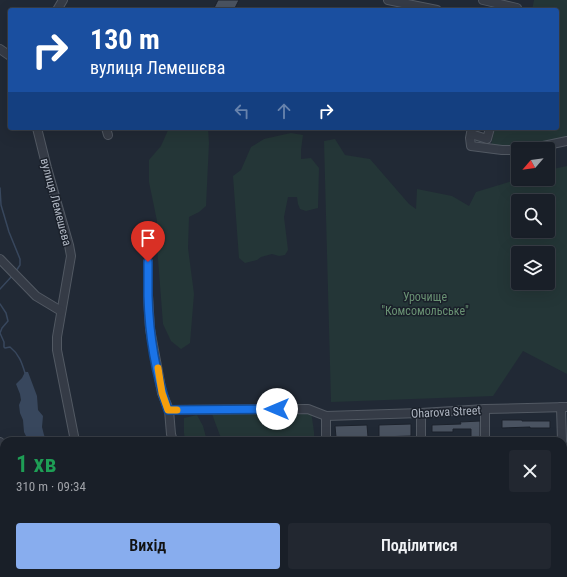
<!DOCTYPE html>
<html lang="uk">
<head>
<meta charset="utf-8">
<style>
	:root { --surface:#191f28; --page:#222730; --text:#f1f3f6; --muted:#9fa2a8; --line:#373d45; --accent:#88adee }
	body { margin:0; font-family:"Roboto Condensed",sans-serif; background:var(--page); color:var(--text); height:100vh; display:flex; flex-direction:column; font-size:15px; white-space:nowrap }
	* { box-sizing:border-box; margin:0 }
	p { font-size:13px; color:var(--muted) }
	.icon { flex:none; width:22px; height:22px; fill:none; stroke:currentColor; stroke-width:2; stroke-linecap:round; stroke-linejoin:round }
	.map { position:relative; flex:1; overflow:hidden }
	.drawer { position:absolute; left:0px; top:437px; width:567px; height:140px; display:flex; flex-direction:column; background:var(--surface); border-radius:12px 12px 0 0; box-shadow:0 4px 16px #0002,0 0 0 1px var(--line) }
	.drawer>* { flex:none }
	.top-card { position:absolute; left:8px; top:8px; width:551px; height:122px; border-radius:4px; box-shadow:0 4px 16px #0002,0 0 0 1px var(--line); background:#1a4fa0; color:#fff; overflow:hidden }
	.needle { width:26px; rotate:242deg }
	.tools { position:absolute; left:511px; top:142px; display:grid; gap:8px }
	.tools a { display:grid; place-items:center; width:44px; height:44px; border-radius:4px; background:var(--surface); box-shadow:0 4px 16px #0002,0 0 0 1px var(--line); font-size:20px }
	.pin { position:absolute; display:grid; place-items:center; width:34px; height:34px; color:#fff; margin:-41px -17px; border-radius:50% 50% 50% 0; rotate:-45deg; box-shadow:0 0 4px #0007 }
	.pin .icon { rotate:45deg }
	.me { position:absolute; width:44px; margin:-22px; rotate:270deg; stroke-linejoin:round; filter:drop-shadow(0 0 3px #0008) }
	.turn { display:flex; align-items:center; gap:14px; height:84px; padding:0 16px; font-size:18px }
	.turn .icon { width:52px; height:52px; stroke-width:2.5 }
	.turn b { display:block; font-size:28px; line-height:34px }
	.lanes { display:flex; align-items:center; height:38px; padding:0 16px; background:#0003; justify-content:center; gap:20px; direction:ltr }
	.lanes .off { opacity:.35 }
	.round { display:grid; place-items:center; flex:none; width:42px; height:42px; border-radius:4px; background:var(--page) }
	.head { display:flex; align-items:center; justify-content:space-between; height:68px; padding:0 16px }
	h1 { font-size:24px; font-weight:600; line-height:30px; color:#1e9e55 }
	.cta { display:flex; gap:8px; margin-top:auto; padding:8px 16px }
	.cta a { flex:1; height:46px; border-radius:4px; background:var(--accent); color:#111; font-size:16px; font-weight:600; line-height:46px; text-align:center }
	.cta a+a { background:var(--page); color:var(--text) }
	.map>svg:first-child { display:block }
</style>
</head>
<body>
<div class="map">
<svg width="567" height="577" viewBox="0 0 567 577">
	<rect width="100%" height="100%" fill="#212935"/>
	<g fill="#243637" fill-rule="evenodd">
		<path d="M 534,0 L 567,0 L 567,138 L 514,147 L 491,145 L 495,128 L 557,128 L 557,10 L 532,10 Z"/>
		<path d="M 169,128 L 208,128 L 209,143 L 206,206 L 199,212 L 189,217 L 188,248 L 194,294 L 190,343 L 181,349 L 171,341 L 163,324 L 157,246 L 157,221 L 149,182 L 149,160 L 161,146 Z"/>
		<path d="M 291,133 L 303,135 L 301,150 L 301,159 L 311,158 L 319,168 L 318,208 L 306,211 L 300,209 L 298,204 L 297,197 L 288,197 L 284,217 L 288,250 L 285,255 L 279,256 L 272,254 L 261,257 L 257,260 L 245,263 L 239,258 L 233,176 L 241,170 L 251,147 L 264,139 Z"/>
		<path d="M 335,139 L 345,155 L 370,159 L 409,204 L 416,209 L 417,189 L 452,196 L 469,206 L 476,192 L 519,179 L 548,179 L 548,170 L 567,166 L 567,374 L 523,351 L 493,396 L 331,402 L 324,141 ZM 518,201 L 548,201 L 548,231 L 518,231 ZM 518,253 L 548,253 L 548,283 L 518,283 Z"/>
		<path d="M 212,409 L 311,411 L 314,432 L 314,441 L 222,441 L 212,414 Z"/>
		<path d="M 197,415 L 203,426 L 207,441 L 185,441 L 184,433 L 184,418 Z"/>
		<path d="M 264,573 L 320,573 L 320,577 L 269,577 Z"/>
	</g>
	<path fill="#38475d" d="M 25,372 L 28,372 L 37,396 L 38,410 L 43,416 L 42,427 L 44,435 L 47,441 L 25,441 L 27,438 L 24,432 L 23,420 L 20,413 L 19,405 L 21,400 L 20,394 L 16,384 L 22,378 Z"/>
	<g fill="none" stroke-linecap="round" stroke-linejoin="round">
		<g stroke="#38475d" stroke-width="1.5">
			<path d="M 0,188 L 1,205 L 9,232 L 20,259 L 20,265 L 16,271"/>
			<path d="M 0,289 L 12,276"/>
			<path d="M 0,304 L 6,313 L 8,321 L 2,328 L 0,333"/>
			<path d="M 0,333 L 4,342 L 4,347 L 5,348 L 10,347 C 19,354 22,363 25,373"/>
			<path d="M 58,573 L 58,577"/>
		</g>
	</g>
	<g fill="#4a5361" stroke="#1c222c">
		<path d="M 218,0 L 239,0 L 234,10 L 213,10 Z"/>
		<path d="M 502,420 L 522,420 L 522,421 L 550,421 L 550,428 L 530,428 L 530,427 L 502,428 Z"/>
		<path d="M 480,421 L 480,441 L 471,441 L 471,429 L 453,429 L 453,432 L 432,432 L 432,425 L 461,424 L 460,422 Z"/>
		<path d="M 411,424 L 411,436 L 379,437 L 379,425 Z"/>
		<path d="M 367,425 L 368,437 L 336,437 L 335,426 Z"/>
	</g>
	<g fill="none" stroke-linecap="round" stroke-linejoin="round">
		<defs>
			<g id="minor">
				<path d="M 388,0 L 437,10"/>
				<path d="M 483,0 L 517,8 L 517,10"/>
				<path d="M 57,10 L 63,0"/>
				<path d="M 0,49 L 10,56"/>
				<path d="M 37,128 L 47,168 L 69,245 L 71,256 L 57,337 L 57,350 L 75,441"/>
				<path d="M 106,128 L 108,135"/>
				<path d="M 472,128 L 470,138 L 471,146 L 502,150 L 518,150"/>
				<path d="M 471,134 L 487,139 L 490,128"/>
				<path d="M 529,149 L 567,141"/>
				<path d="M 0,259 L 36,296 L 61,311"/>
				<path d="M 148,262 L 148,295 L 150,329 L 162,393 L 169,410 L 171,434 L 173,441"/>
				<path d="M 561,407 L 562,441"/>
				<path d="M 485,409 L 485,441"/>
				<path d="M 169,410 L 308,409 L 326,416 L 421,413 L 485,409 L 567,407"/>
				<path d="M 326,441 L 326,416"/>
				<path d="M 421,441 L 421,413"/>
				<path d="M 0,442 L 4,456"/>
				<path d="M 563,478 L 566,577"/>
				<path d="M 0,545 L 4,543"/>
				<path d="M 105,573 L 105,577"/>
				<path d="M 250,573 L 255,577"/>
				<path d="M 486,573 L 487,577"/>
				<path d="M 326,577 L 326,573"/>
				<path d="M 421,577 L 421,573"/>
			</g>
		</defs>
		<use href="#minor" stroke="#525963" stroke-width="10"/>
		<use href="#minor" stroke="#353b46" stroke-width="8"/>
	</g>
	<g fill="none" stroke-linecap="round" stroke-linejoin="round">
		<defs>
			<path id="route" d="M 148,262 C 148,273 148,285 148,296 C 149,333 156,375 168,410 L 277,409"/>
		</defs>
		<use href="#route" stroke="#114b97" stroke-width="10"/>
		<use href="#route" stroke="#1a73e8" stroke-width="7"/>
		<path stroke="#f59e0b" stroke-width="7" d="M 158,368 L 162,393 L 168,410 L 177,410"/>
	</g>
	<g text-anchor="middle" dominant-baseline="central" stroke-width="3" stroke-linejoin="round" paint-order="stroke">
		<g font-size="12" fill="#afb6c2" stroke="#1a202a">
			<text transform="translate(56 202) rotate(75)">вулиця Лемешєва</text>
			<text transform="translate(446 412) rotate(-3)">Oharova Street</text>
		</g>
		<g font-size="12" fill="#699173" stroke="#1a202a">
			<text x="425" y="297">Урочище<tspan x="425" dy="14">"Комсомольське"</tspan></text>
		</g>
	</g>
</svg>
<div class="tools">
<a><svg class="needle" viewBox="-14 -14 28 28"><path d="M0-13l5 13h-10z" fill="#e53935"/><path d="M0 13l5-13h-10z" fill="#9fa2a8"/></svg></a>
<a><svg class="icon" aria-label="search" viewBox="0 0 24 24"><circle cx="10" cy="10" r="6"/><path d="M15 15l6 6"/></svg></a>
<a><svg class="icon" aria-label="layers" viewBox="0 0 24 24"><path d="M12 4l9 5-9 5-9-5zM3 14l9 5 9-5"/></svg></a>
</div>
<div class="pin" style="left:148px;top:262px;background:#d93025"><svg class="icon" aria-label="arrive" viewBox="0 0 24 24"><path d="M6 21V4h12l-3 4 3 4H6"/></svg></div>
<svg class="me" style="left:277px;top:409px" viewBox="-20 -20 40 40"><circle r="19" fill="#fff"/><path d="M0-13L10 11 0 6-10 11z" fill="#1a73e8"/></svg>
<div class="top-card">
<div class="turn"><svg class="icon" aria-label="right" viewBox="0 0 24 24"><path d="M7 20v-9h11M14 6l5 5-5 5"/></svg><div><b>130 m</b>вулиця Лемешєва</div></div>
<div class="lanes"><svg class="icon off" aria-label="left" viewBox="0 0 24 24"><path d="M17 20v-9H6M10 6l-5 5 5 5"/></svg><svg class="icon off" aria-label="ahead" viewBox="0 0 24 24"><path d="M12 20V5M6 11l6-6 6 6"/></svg><svg class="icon" aria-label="right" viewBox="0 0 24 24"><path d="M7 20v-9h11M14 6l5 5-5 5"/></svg></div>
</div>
<section class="drawer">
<div class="head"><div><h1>1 хв</h1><p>310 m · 09:34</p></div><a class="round"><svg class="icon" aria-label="close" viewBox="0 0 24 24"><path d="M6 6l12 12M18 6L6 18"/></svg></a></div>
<div class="cta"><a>Вихід</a><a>Поділитися</a></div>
</section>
</div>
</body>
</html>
